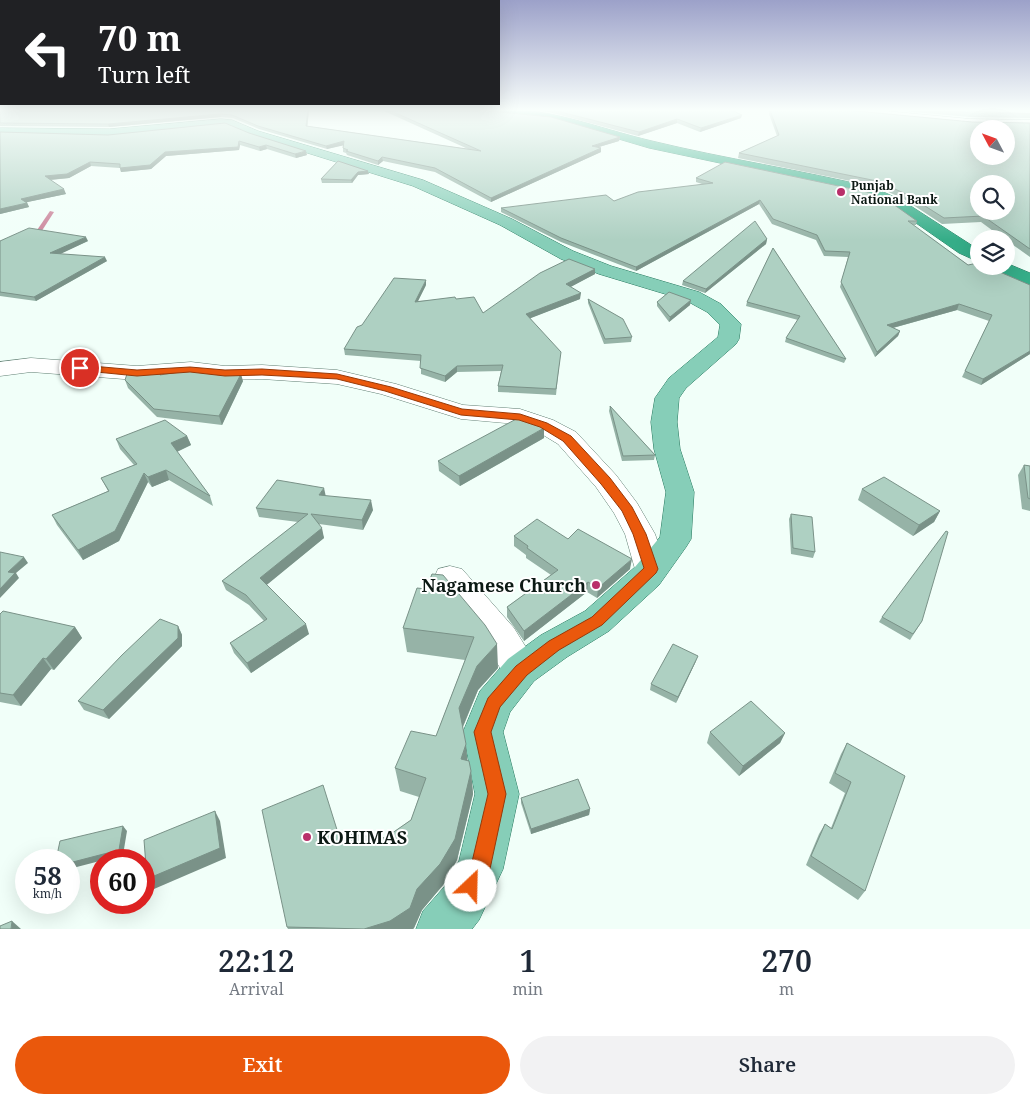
<!DOCTYPE html>
<html lang="en">
<head>
<meta charset="utf-8">
<style>
	:root { --surface:#fff; --page:#f2f2f3; --text:#1f2937; --muted:#747a83; --accent:#ea580c }
	body { margin:0; font-family:"Noto Serif",serif; background:var(--page); color:var(--text); height:100vh; display:flex; flex-direction:column; font-size:19px; white-space:nowrap }
	* { box-sizing:border-box; margin:0 }
	p { font-size:16px; color:var(--muted) }
	.icon { flex:none; width:28px; height:28px; fill:none; stroke:currentColor; stroke-width:2; stroke-linecap:round; stroke-linejoin:round }
	.map { position:relative; height:929px; overflow:hidden }
	.drawer { display:flex; flex-direction:column; background:var(--surface); flex:1 }
	.drawer>* { flex:none }
	.hud { position:absolute; left:0px; top:0px; width:500px; height:105px; box-shadow:0 5px 20px #0002; background:#202124; color:#fff; overflow:hidden }
	.needle { width:32px; rotate:311deg }
	.fabs { position:absolute; left:970px; top:120px; display:grid; gap:10px }
	.fabs a { display:grid; place-items:center; width:45px; height:45px; border-radius:50%; background:var(--surface); box-shadow:0 5px 20px #0002; font-size:25px }
	.speed { position:absolute; left:15px; top:849px; display:flex; gap:10px; font-size:25px; font-weight:700; text-align:center }
	.speed>* { display:grid; place-content:center; width:65px; height:65px; border-radius:50%; background:var(--surface); box-shadow:0 5px 20px #0002; line-height:1 }
	.speed small { font-size:12px; font-weight:400 }
	.speed .limit { border:8px solid #d22; background:#fff; color:#111 }
	.pin { position:absolute; display:grid; place-items:center; width:42px; height:42px; color:#fff; margin:-21px; border:2px solid #fff; border-radius:50%; box-shadow:0 1px 5px #0007 }
	.me { position:absolute; width:55px; margin:-28px; rotate:24deg; stroke-linejoin:round; filter:drop-shadow(0 0 4px #0008) }
	.turn { display:flex; align-items:center; gap:18px; height:105px; padding:0 15px; font-size:22px }
	.turn .icon { width:65px; height:65px; stroke-width:2.5 }
	.turn b { display:block; font-size:35px; line-height:42px }
	.eta { display:flex; justify-content:space-evenly; align-items:center; height:85px; text-align:center }
	.eta b { font-size:30px; font-weight:600; line-height:35px }
	.button { display:flex; gap:10px; margin-top:auto; padding:10px 15px }
	.button a { flex:1; height:58px; border-radius:30px; background:var(--accent); color:#fff; font-size:20px; font-weight:600; line-height:58px; text-align:center }
	.button a+a { background:var(--page); color:var(--text) }
	.map>svg:first-child { display:block }
</style>
</head>
<body>
<div class="map">
<svg width="1030" height="929" viewBox="0 0 1030 929">
	<rect width="100%" height="100%" fill="#f1fff9"/>
	<g fill="none" stroke-linecap="round" stroke-linejoin="round">
		<path fill="#cb859b" fill-rule="evenodd" d="M 50,211 L 54,212 L 36,240 L 32,240 L 31,239 Z"/>
		<defs>
			<g id="street">
				<path d="M 953,110 L 1030,110 L 1030,116 L 958,113 Z"/>
				<path d="M 31,358 L 137,366 L 191,362 L 225,366 L 262,365 L 337,370 L 396,384 L 463,405 L 520,409 L 553,420 L 576,432 L 616,475 L 637,503 L 655,534 L 667,569 L 662,578 L 651,581 L 640,578 L 635,569 L 625,534 L 614,513 L 596,487 L 558,444 L 535,430 L 517,424 L 461,419 L 381,394 L 337,384 L 262,379 L 225,380 L 191,376 L 137,380 L 31,372 L 0,376 L 0,362 Z"/>
				<path d="M 450,566 L 462,569 L 514,628 L 540,670 L 534,681 L 521,686 L 508,681 L 488,648 L 438,587 L 434,578 L 438,569 Z"/>
			</g>
			<path id="secondary" d="M 840,110 L 875,110 L 970,119 L 1030,120 L 1030,126 L 970,125 L 845,113 Z"/>
			<path id="primary" d="M 221,119 L 232,120 L 258,131 L 423,180 L 512,219 L 573,251 L 611,266 L 699,292 L 721,304 L 741,324 L 739,339 L 736,344 L 686,388 L 679,398 L 677,422 L 680,449 L 694,492 L 691,539 L 686,547 L 659,585 L 609,631 L 567,657 L 534,681 L 510,712 L 503,732 L 519,794 L 503,869 L 479,920 L 472,929 L 416,929 L 423,911 L 445,886 L 459,861 L 475,794 L 463,732 L 480,691 L 508,659 L 541,635 L 585,611 L 635,567 L 660,537 L 666,492 L 654,449 L 651,422 L 655,398 L 669,378 L 718,337 L 720,325 L 707,312 L 685,300 L 599,274 L 561,259 L 500,225 L 413,186 L 250,135 L 226,125 L 109,137 L 0,134 L 0,128 L 109,129 Z"/>
			<g id="highway">
				<path d="M 485,110 C 543,104 596,128 652,141 C 726,159 801,170 875,188 L 903,201 L 979,250 L 979,262 L 959,253 L 893,207 L 866,194 L 649,148 L 551,119 L 490,113 Z"/>
				<path d="M 1006,263 L 1030,273 L 1030,286 L 991,270 L 988,266 L 1006,266 Z"/>
			</g>
		</defs>
		<use href="#street" stroke="#607f73" stroke-width="1"/>
		<use href="#secondary" stroke="#607f73" stroke-width="1"/>
		<use href="#primary" stroke="#27795f" stroke-width="1"/>
		<use href="#highway" stroke="#27795f" stroke-width="1"/>
		<use href="#street" fill="#fff" fill-rule="evenodd"/>
		<use href="#secondary" fill="#fff" fill-rule="evenodd"/>
		<use href="#primary" fill="#86ceb8" fill-rule="evenodd"/>
		<use href="#highway" fill="#35ad88" fill-rule="evenodd"/>
	</g>
	<g fill="#96b3a7">
		<path d="M 0,110 L 309,110 L 307,126 L 468,149 L 382,110 L 486,110 L 490,111 L 620,137 L 619,141 L 599,147 L 601,148 L 601,152 L 491,202 L 435,172 L 383,161 L 378,165 L 347,155 L 346,153 L 343,152 L 343,145 L 327,149 L 259,129 L 233,118 L 221,117 L 109,127 L 0,126 Z"/>
		<path d="M 528,110 L 731,110 L 741,118 L 700,132 L 677,123 L 638,136 L 549,112 Z"/>
		<path d="M 769,110 L 846,110 L 972,122 L 1030,123 L 1030,257 L 1006,240 L 1006,239 L 1004,239 L 981,222 L 942,224 L 904,199 L 875,186 L 738,158 L 739,153 L 777,136 L 769,114 Z"/>
		<path d="M 891,110 L 960,110 L 1030,113 L 1030,118 L 970,117 Z"/>
		<path d="M 0,132 L 108,135 L 249,133 L 307,155 L 296,158 L 267,149 L 260,151 L 240,145 L 239,150 L 166,156 L 151,169 L 121,172 L 120,168 L 91,166 L 69,178 L 51,180 L 66,194 L 27,202 L 29,207 L 0,214 Z"/>
		<path d="M 338,161 L 369,174 L 358,175 L 352,183 L 322,183 L 321,179 Z"/>
		<path d="M 696,178 L 917,221 L 916,225 L 913,225 L 968,265 L 1030,285 L 1030,354 L 981,385 L 962,377 L 989,321 L 957,310 L 893,328 L 900,331 L 898,336 L 875,357 L 840,287 L 848,257 L 824,256 L 816,240 L 772,224 L 759,204 L 636,271 L 561,242 L 501,212 L 501,208 L 614,201 L 702,184 L 696,182 Z"/>
		<path d="M 767,239 L 766,244 L 705,293 L 682,285 L 683,281 Z"/>
		<path d="M 0,241 L 88,241 L 59,254 L 107,261 L 36,301 L 0,296 Z"/>
		<path d="M 773,248 L 846,359 L 844,363 L 785,342 L 786,338 L 798,320 L 746,306 L 747,302 Z"/>
		<path d="M 595,269 L 595,274 L 570,287 L 580,299 L 530,318 L 560,357 L 556,395 L 498,392 L 498,386 L 501,371 L 457,372 L 445,382 L 421,374 L 421,361 L 345,355 L 344,349 L 362,325 L 426,285 L 418,301 L 456,299 L 483,313 Z"/>
		<path d="M 588,299 L 632,337 L 631,342 L 604,344 L 588,303 Z"/>
		<path d="M 657,302 L 690,305 L 669,322 L 657,306 Z"/>
		<path d="M 222,374 L 243,381 L 222,425 L 157,417 L 128,388 L 125,380 L 162,375 Z"/>
		<path d="M 610,406 L 655,455 L 654,460 L 622,461 L 609,411 Z"/>
		<path d="M 187,436 L 191,445 L 177,452 L 210,496 L 213,506 L 169,480 L 152,487 L 148,482 L 119,541 L 83,560 L 57,525 L 52,515 L 108,491 L 101,478 L 134,465 L 120,449 L 116,439 Z"/>
		<path d="M 544,438 L 460,486 L 439,471 L 438,461 Z"/>
		<path d="M 1024,465 L 1030,466 L 1030,511 L 1022,509 L 1018,475 Z"/>
		<path d="M 862,489 L 940,511 L 934,522 L 913,536 L 858,500 Z"/>
		<path d="M 326,496 L 373,510 L 363,530 L 319,524 L 324,538 L 266,585 L 309,634 L 251,673 L 234,653 L 230,643 L 264,621 L 249,605 L 226,590 L 222,581 L 298,522 L 259,517 L 256,508 Z"/>
		<path d="M 791,514 L 815,552 L 813,558 L 791,554 L 789,519 Z"/>
		<path d="M 514,536 L 568,539 L 630,569 L 597,598 L 587,592 L 524,641 L 507,617 L 507,607 L 551,575 L 526,558 L 526,555 L 514,546 Z"/>
		<path d="M 432,574 L 498,668 L 478,690 L 463,727 L 467,761 L 471,771 L 473,794 L 457,860 L 443,885 L 422,910 L 414,928 L 413,929 L 288,929 L 287,927 L 339,833 L 385,838 L 411,820 L 419,797 L 400,791 L 395,768 L 436,736 L 465,660 L 407,652 L 403,628 L 426,589 Z"/>
		<path d="M 0,614 L 75,627 L 82,638 L 54,670 L 51,669 L 21,706 L 0,702 Z"/>
		<path d="M 882,617 L 922,621 L 910,640 L 879,622 Z"/>
		<path d="M 178,626 L 182,635 L 182,646 L 109,719 L 84,710 L 78,701 Z"/>
		<path d="M 696,661 L 676,703 L 650,690 L 651,684 Z"/>
		<path d="M 710,732 L 785,733 L 780,743 L 739,776 L 707,743 Z"/>
		<path d="M 847,743 L 865,891 L 858,900 L 806,865 L 819,834 L 825,824 L 831,828 L 845,793 L 829,783 L 841,754 Z"/>
		<path d="M 521,798 L 590,809 L 589,815 L 531,834 L 521,803 Z"/>
	</g>
	<g fill="#7a9288">
		<path d="M 308,110 L 309,110 L 307,130 L 306,126 Z"/>
		<path d="M 220,114 L 221,117 L 109,127 L 108,124 Z"/>
		<path d="M 742,115 L 741,118 L 700,132 L 701,128 Z"/>
		<path d="M 677,119 L 677,123 L 638,136 L 639,132 Z"/>
		<path d="M 620,137 L 619,141 L 592,149 L 592,146 Z"/>
		<path d="M 239,141 L 240,145 L 239,150 L 166,156 L 151,169 L 121,172 L 120,168 L 165,152 Z"/>
		<path d="M 344,141 L 345,145 L 327,149 L 326,146 Z"/>
		<path d="M 266,145 L 267,149 L 260,151 L 259,147 Z"/>
		<path d="M 601,148 L 601,152 L 491,202 L 491,198 Z"/>
		<path d="M 306,151 L 307,155 L 296,158 L 295,154 Z"/>
		<path d="M 382,157 L 383,161 L 378,165 L 378,161 Z"/>
		<path d="M 90,162 L 91,166 L 69,178 L 47,180 L 45,176 Z"/>
		<path d="M 368,171 L 369,174 L 358,175 L 352,183 L 351,180 L 358,172 Z"/>
		<path d="M 64,189 L 66,194 L 23,203 L 21,199 Z"/>
		<path d="M 760,200 L 759,204 L 636,271 L 636,267 Z"/>
		<path d="M 27,203 L 29,207 L 0,214 L 0,209 Z"/>
		<path d="M 86,237 L 88,241 L 52,258 L 50,253 Z"/>
		<path d="M 767,239 L 766,244 L 705,293 L 706,289 Z"/>
		<path d="M 105,257 L 107,261 L 36,301 L 34,297 Z"/>
		<path d="M 595,269 L 595,274 L 565,290 L 566,284 Z"/>
		<path d="M 426,280 L 426,285 L 415,307 L 415,302 Z"/>
		<path d="M 581,293 L 580,299 L 526,320 L 526,314 Z"/>
		<path d="M 691,300 L 690,305 L 669,322 L 670,317 Z"/>
		<path d="M 959,304 L 957,310 L 885,330 L 887,325 Z"/>
		<path d="M 900,331 L 898,336 L 875,357 L 877,352 Z"/>
		<path d="M 1030,351 L 1030,354 L 981,385 L 983,379 Z"/>
		<path d="M 457,366 L 457,372 L 445,382 L 445,376 Z"/>
		<path d="M 241,374 L 243,381 L 222,425 L 219,416 Z"/>
		<path d="M 544,428 L 544,438 L 460,486 L 459,476 Z"/>
		<path d="M 187,436 L 191,445 L 174,453 L 171,443 Z"/>
		<path d="M 166,470 L 169,480 L 152,487 L 148,477 Z"/>
		<path d="M 144,473 L 148,482 L 119,541 L 83,560 L 78,550 Z"/>
		<path d="M 324,488 L 326,497 L 319,495 Z"/>
		<path d="M 371,500 L 373,510 L 363,530 L 362,520 Z"/>
		<path d="M 940,511 L 934,522 L 913,536 L 919,525 Z"/>
		<path d="M 322,528 L 324,538 L 263,588 L 260,578 Z"/>
		<path d="M 24,557 L 28,563 L 16,573 L 19,578 L 0,598 L 0,589 L 8,572 Z"/>
		<path d="M 632,559 L 630,569 L 597,598 L 598,588 Z"/>
		<path d="M 588,582 L 587,592 L 524,641 L 524,631 Z"/>
		<path d="M 306,624 L 309,634 L 251,673 L 247,663 Z"/>
		<path d="M 178,626 L 182,635 L 182,646 L 109,719 L 103,710 Z"/>
		<path d="M 75,627 L 82,638 L 54,670 L 46,659 Z"/>
		<path d="M 497,644 L 498,668 L 478,690 L 461,731 L 459,708 L 477,666 Z"/>
		<path d="M 698,656 L 696,661 L 676,703 L 678,697 Z"/>
		<path d="M 43,658 L 51,669 L 21,706 L 13,695 Z"/>
		<path d="M 785,733 L 780,743 L 739,776 L 743,766 Z"/>
		<path d="M 466,744 L 468,767 L 461,759 Z"/>
		<path d="M 471,771 L 473,794 L 457,860 L 443,885 L 422,910 L 414,928 L 413,929 L 364,929 L 417,889 Z"/>
		<path d="M 590,809 L 589,815 L 531,834 L 531,829 Z"/>
		<path d="M 215,811 L 220,821 L 226,858 L 154,889 L 147,879 Z"/>
		<path d="M 123,826 L 127,831 L 123,855 L 69,869 L 69,863 Z"/>
		<path d="M 12,921 L 21,929 L 11,929 Z"/>
	</g>
	<g fill="#aed0c2" stroke="#7a9288" fill-rule="evenodd">
		<path d="M 0,110 L 308,110 L 306,126 L 481,151 L 389,110 L 486,110 L 490,111 L 551,117 L 620,137 L 592,146 L 601,148 L 491,198 L 435,168 L 382,157 L 378,161 L 346,151 L 348,150 L 343,148 L 344,141 L 326,146 L 258,126 L 232,115 L 220,114 L 108,124 L 0,123 Z"/>
		<path d="M 553,110 L 731,110 L 742,115 L 701,128 L 677,119 L 639,132 Z"/>
		<path d="M 770,110 L 846,110 L 972,122 L 1030,123 L 1030,249 L 983,216 L 944,218 L 906,194 L 877,181 L 739,153 L 779,135 ZM 979,129 L 1006,129 L 1006,156 L 979,156 ZM 979,184 L 1006,184 L 1006,211 L 979,211 Z"/>
		<path d="M 939,110 L 960,110 L 1030,114 L 972,113 Z"/>
		<path d="M 225,123 L 249,133 L 306,151 L 295,154 L 266,145 L 259,147 L 239,141 L 238,147 L 165,152 L 150,165 L 120,168 L 120,164 L 90,162 L 67,174 L 45,176 L 64,189 L 21,199 L 27,203 L 0,209 L 0,132 L 108,135 Z"/>
		<path d="M 338,161 L 368,171 L 358,172 L 351,180 L 321,179 Z"/>
		<path d="M 725,162 L 867,192 L 893,204 L 917,221 L 908,221 L 968,265 L 978,263 L 979,263 L 979,266 L 986,266 L 1030,285 L 1030,351 L 983,379 L 965,371 L 992,315 L 959,304 L 887,325 L 900,331 L 877,352 L 841,282 L 850,252 L 825,251 L 817,235 L 773,219 L 760,200 L 636,267 L 561,238 L 501,208 L 606,195 L 614,201 L 638,192 L 713,183 L 696,178 Z"/>
		<path d="M 755,221 L 767,239 L 706,289 L 683,281 Z"/>
		<path d="M 29,228 L 86,237 L 50,253 L 105,257 L 34,297 L 0,292 L 0,241 Z"/>
		<path d="M 773,248 L 846,359 L 786,338 L 800,316 L 747,302 Z"/>
		<path d="M 569,259 L 595,269 L 566,284 L 581,293 L 526,314 L 561,352 L 556,389 L 498,386 L 503,365 L 457,366 L 445,376 L 420,368 L 421,355 L 344,349 L 357,327 L 362,325 L 394,278 L 426,280 L 415,302 L 455,297 L 456,299 L 474,297 L 483,313 L 540,273 Z"/>
		<path d="M 669,292 L 691,300 L 670,317 L 657,302 Z"/>
		<path d="M 588,299 L 623,319 L 632,337 L 605,339 Z"/>
		<path d="M 190,370 L 222,374 L 241,374 L 219,416 L 154,409 L 125,380 L 127,374 L 161,372 L 160,375 Z"/>
		<path d="M 610,406 L 655,455 L 623,456 Z"/>
		<path d="M 520,417 L 544,428 L 459,476 L 438,461 Z"/>
		<path d="M 165,420 L 187,436 L 171,443 L 210,496 L 166,470 L 148,477 L 144,473 L 115,531 L 78,550 L 52,515 L 109,491 L 101,478 L 137,464 L 116,439 Z"/>
		<path d="M 1024,465 L 1030,466 L 1030,499 L 1028,498 Z"/>
		<path d="M 884,477 L 940,511 L 919,525 L 862,489 Z"/>
		<path d="M 277,480 L 324,488 L 319,495 L 371,500 L 362,520 L 311,514 L 322,528 L 260,578 L 306,624 L 247,663 L 230,643 L 267,619 L 246,595 L 222,581 L 308,514 L 256,508 Z"/>
		<path d="M 791,514 L 812,517 L 815,552 L 793,548 Z"/>
		<path d="M 537,519 L 568,539 L 578,529 L 632,559 L 598,588 L 588,582 L 524,631 L 507,607 L 558,570 L 527,548 L 528,546 L 514,536 Z"/>
		<path d="M 946,531 L 948,532 L 922,621 L 913,634 L 882,617 Z"/>
		<path d="M 0,552 L 24,557 L 8,572 L 15,573 L 0,589 Z"/>
		<path d="M 432,574 L 443,575 L 485,625 L 497,644 L 477,666 L 459,708 L 466,744 L 461,759 L 469,761 L 471,771 L 455,839 L 440,864 L 417,889 L 410,908 L 390,921 L 364,929 L 287,927 L 262,810 L 323,785 L 338,833 L 385,838 L 411,820 L 426,778 L 395,768 L 411,731 L 436,736 L 474,637 L 403,628 L 417,588 L 426,589 Z"/>
		<path d="M 3,611 L 75,627 L 46,659 L 43,658 L 13,695 L 0,693 L 0,614 Z"/>
		<path d="M 160,619 L 178,626 L 178,638 L 103,710 L 78,701 L 122,655 Z"/>
		<path d="M 673,644 L 698,656 L 678,697 L 651,684 Z"/>
		<path d="M 751,701 L 785,733 L 743,766 L 710,732 Z"/>
		<path d="M 847,743 L 905,776 L 865,891 L 811,856 L 825,824 L 832,829 L 851,782 L 835,773 Z"/>
		<path d="M 578,779 L 590,809 L 531,829 L 521,798 Z"/>
		<path d="M 215,811 L 220,848 L 147,879 L 144,840 Z"/>
		<path d="M 123,826 L 119,850 L 69,863 L 69,860 L 56,860 L 60,841 Z"/>
		<path d="M 12,921 L 11,929 L 0,929 L 0,926 Z"/>
	</g>
	<linearGradient id="sky" x2="0" y2="1"><stop stop-color="#9ca1c9"/><stop offset="0.46" stop-color="#f9fffc"/><stop offset="1" stop-color="#f9fffc" stop-opacity="0"/></linearGradient>
	<rect width="1030" height="240" fill="url(#sky)"/>
	<path fill="#ea580c" stroke="#983908" d="M 80,365 L 137,370 L 190,367 L 225,370 L 262,369 L 337,374 L 391,387 L 462,409 L 520,414 L 547,423 L 571,436 L 610,478 L 632,507 L 646,534 L 658,569 L 656,573 L 602,625 L 559,650 L 527,675 L 500,707 L 491,732 L 506,794 L 490,869 L 478,893 L 471,896 L 464,893 L 461,886 L 471,866 L 488,794 L 474,732 L 488,698 L 516,666 L 549,641 L 592,617 L 644,568 L 633,534 L 622,511 L 601,484 L 563,441 L 540,427 L 519,420 L 461,415 L 385,391 L 337,379 L 262,375 L 225,376 L 190,372 L 137,376 L 76,370 L 76,366 Z"/>
	<g fill="#b92f6a" stroke="#fff" stroke-width="2">
		<circle cx="841" cy="192" r="5"/>
		<circle cx="596" cy="585" r="5"/>
		<circle cx="307" cy="837" r="5"/>
	</g>
	<g text-anchor="middle" dominant-baseline="central" stroke-width="4" stroke-linejoin="round" paint-order="stroke">
		<g font-size="12" font-weight="bold" fill="#0c1914" stroke="#fff" text-anchor="start">
			<text x="851" y="185">Punjab<tspan x="851" dy="14">National Bank</tspan></text>
		</g>
		<g font-size="18" font-weight="bold" fill="#0c1914" stroke="#fff" text-anchor="end">
			<text x="586" y="585">Nagamese Church</text>
			<text x="317" y="837" text-anchor="start">KOHIMAS</text>
		</g>
	</g>
</svg>
<div class="fabs">
<a><svg class="needle" viewBox="-14 -14 28 28"><path d="M0-13l5 13h-10z" fill="#e53935"/><path d="M0 13l5-13h-10z" fill="#747a83"/></svg></a>
<a><svg class="icon" aria-label="search" viewBox="0 0 24 24"><circle cx="10" cy="10" r="6"/><path d="M15 15l6 6"/></svg></a>
<a><svg class="icon" aria-label="layers" viewBox="0 0 24 24"><path d="M12 4l9 5-9 5-9-5zM3 14l9 5 9-5"/></svg></a>
</div>
<div class="speed"><div>58<small>km/h</small></div><div class="limit">60</div></div>
<div class="pin" style="left:80px;top:368px;background:#d93025"><svg class="icon" aria-label="arrive" viewBox="0 0 24 24"><path d="M6 21V4h12l-3 4 3 4H6"/></svg></div>
<svg class="me" style="left:471px;top:886px" viewBox="-20 -20 40 40"><circle r="19" fill="#fff"/><path d="M0-13L10 11 0 6-10 11z" fill="#ea580c"/></svg>
<div class="hud">
<div class="turn"><svg class="icon" aria-label="left" viewBox="0 0 24 24"><path d="M17 20v-9H6M10 6l-5 5 5 5"/></svg><div><b>70 m</b>Turn left</div></div>
</div>
</div>
<section class="drawer">
<div class="eta">
<div><b>22:12</b><p>Arrival</p></div>
<div><b>1</b><p>min</p></div>
<div><b>270</b><p>m</p></div>
</div>
<div class="button"><a>Exit</a><a>Share</a></div>
</section>
</body>
</html>
